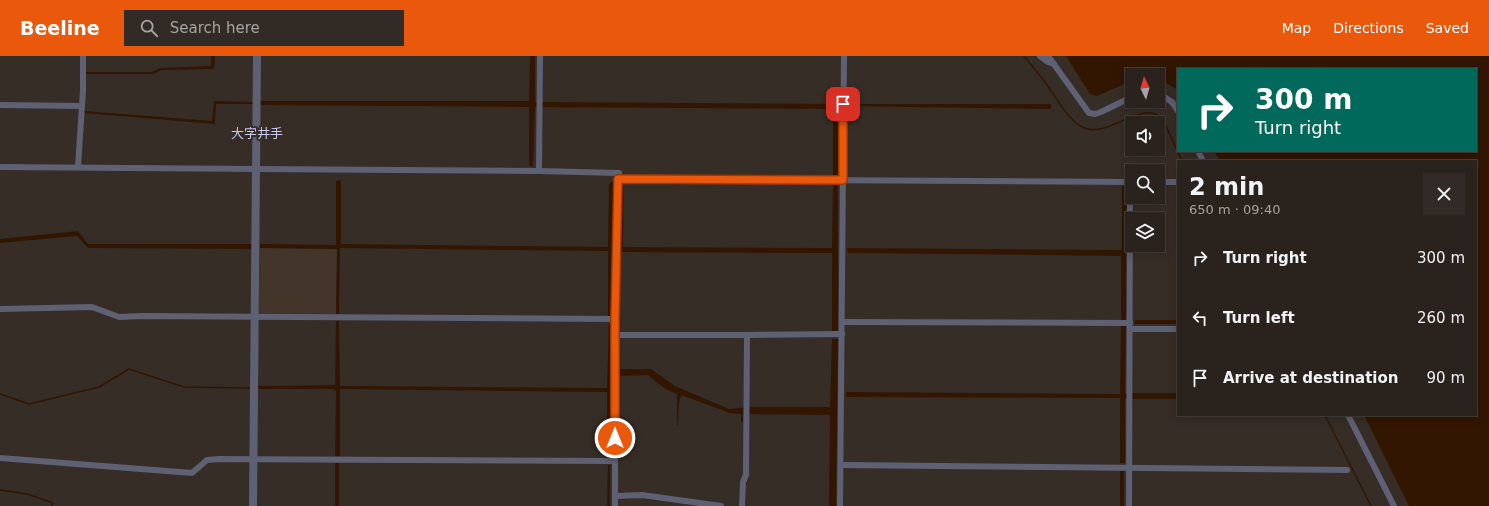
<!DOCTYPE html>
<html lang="en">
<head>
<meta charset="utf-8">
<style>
	:root { --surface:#29221d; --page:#312a26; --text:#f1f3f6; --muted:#a5a4a4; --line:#453f3b; --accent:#ea580c }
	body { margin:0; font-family:"DejaVu Sans","Noto Sans JP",sans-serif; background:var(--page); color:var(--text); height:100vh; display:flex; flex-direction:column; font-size:15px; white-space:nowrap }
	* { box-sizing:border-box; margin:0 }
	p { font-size:13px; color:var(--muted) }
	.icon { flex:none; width:22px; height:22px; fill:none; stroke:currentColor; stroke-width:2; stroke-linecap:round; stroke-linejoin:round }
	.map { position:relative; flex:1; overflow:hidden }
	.details { position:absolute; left:1177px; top:104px; width:300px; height:256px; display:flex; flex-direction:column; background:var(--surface); border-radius:0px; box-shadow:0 2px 10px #0003,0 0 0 1px var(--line) }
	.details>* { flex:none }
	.top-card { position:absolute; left:1177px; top:12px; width:300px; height:84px; border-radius:0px; box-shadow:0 2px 10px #0003,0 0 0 1px var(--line); background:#00695c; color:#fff; overflow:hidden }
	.needle { width:26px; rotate:355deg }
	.controls { position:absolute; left:1125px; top:12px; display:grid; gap:8px }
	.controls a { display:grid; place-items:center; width:40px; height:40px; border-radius:0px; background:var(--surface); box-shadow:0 2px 10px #0003,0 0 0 1px var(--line); font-size:20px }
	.pin { position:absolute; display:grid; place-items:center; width:34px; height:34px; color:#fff; margin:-17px; border-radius:8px; box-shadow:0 2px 6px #0006 }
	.me { position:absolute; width:44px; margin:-22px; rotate:0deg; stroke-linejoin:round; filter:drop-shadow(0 0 3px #0008) }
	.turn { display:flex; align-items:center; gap:14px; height:84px; padding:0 12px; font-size:18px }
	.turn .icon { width:52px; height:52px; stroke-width:2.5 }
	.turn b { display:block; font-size:28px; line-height:34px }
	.round { display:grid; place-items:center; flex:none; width:42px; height:42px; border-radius:0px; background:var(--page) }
	.overview { display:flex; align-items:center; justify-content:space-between; height:68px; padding:0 12px }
	h1 { font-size:24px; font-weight:600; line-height:30px }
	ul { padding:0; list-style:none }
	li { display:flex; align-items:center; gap:12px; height:60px; padding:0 12px }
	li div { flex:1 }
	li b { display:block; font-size:15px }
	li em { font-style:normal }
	header { display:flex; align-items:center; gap:24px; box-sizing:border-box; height:56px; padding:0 20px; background:var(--accent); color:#fff }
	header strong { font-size:19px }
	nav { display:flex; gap:22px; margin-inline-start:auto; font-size:14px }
	.search { width:280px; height:36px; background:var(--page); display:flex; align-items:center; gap:10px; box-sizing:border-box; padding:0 14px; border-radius:0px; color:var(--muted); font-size:15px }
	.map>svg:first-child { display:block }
</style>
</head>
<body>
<header>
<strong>Beeline</strong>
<div class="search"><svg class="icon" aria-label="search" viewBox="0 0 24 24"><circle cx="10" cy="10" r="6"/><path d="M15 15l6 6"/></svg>Search here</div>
<nav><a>Map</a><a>Directions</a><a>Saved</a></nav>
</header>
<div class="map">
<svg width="1489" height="450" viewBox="0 0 1489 450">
	<rect width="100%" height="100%" fill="#372d27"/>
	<path fill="#44352a" d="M 260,192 L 337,193 L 336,258 L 259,257 Z"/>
	<g fill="#321601">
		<path d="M 211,0 L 215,0 L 214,13 L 161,14 L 154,18 L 83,18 L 84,16 L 152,16 L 160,12 L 211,10 Z"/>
		<path d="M 530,0 L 535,0 L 535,46 L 838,48 L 839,49 L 846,49 L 846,48 L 1051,48 L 1051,53 L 839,50 L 838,122 L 833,122 L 833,53 L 535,51 L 533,110 L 529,110 L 529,51 L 260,49 L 260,45 L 529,45 Z"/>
		<path d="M 1066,0 L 1489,0 L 1489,450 L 1409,450 L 1364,359 L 1476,359 L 1476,105 L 1220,105 L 1214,95 L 1476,95 L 1476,13 L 1178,13 L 1178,34 L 1158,22 L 1158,19 L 1132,19 L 1132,25 L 1097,40 L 1090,38 Z"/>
		<path d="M 214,45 L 254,46 L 254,48 L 216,48 L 215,68 L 84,57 L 84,55 L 212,65 Z"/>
		<path d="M 341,124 L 341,188 L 608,191 L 609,128 L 611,126 L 614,127 L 612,261 L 608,260 L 608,195 L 340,192 L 339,258 L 336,258 L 337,193 L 260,192 L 260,188 L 336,189 L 336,125 Z"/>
		<path d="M 833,126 L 838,126 L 838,275 L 832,275 L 832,197 L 620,196 L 620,191 L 832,192 Z"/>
		<path d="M 1127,129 L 1126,265 L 1121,265 L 1121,200 L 848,197 L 847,192 L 1122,194 L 1122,130 Z"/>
		<path d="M 78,175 L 88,188 L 252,188 L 252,193 L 88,192 L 77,180 L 0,187 L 0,183 Z"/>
		<rect x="1135" y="264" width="43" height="4"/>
		<path d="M 336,265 L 339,265 L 340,330 L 607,332 L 609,267 L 612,267 L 611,403 L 607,402 L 607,336 L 340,333 L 340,400 L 335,400 L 336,335 L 333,333 L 259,333 L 258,330 L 335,329 Z"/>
		<path d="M 1121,270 L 1126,270 L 1125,337 L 1128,337 L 1128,342 L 1125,343 L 1125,407 L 1120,407 L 1120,342 L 846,341 L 846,336 L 1120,338 Z"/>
		<path d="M 832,283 L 838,283 L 836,450 L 829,450 L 830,360 L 829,359 L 748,358 L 743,359 L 743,365 L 741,366 L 741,358 L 730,357 L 681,339 L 679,347 L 678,369 L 677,369 L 677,338 C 666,334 657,327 648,319 L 617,320 L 617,313 L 651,313 L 675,330 L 729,353 L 749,351 L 829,351 L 830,350 Z"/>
		<rect x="1131" y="337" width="47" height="6"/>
		<rect x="335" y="407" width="4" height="43"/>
		<path d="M 608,409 L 610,409 L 610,450 L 607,450 Z"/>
		<rect x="1120" y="415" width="4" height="35"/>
	</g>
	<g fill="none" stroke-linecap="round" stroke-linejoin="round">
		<g stroke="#321601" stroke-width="1.5">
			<path d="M 1024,0 C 1031,9 1040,19 1047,29 C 1056,41 1068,64 1082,71 C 1107,84 1141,44 1160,61 C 1165,65 1178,97 1182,105"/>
			<path d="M 622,191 L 623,127"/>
			<path d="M 0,338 L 29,348 L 99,331 L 129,313 L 184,331 L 249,332"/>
			<path d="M 1325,359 L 1371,450"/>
			<path d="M 0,434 L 27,438 L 53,447 L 52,450"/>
		</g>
		<g stroke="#5e6074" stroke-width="6">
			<path d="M 1040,0 L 1048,6 L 1054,8"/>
			<path d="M 1048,0 L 1089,57 L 1095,58 L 1101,56 L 1132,41"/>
			<path d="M 1158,37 L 1172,46 L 1178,55"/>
			<path d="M 0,49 L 82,50"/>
			<path d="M 1198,95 L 1203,105"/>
			<path d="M 0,111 L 539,115 L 619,117 L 615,263 L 615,450"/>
			<path d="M 78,111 L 83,34 L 83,0"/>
			<path d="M 539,115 L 540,0"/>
			<path d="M 618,123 L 1132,126"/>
			<path d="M 1158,126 L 1178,126"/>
			<path d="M 0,253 L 92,251 L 119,261 L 142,260 L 615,263"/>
			<path d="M 842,266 L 1130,267"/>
			<path d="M 1130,273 L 1178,273"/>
			<path d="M 615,279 L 747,279 L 842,278"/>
			<path d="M 1348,359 L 1394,450"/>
			<path d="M 0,402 L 192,417 L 207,404 L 219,403 L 615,405"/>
			<path d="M 841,409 L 1347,414"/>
			<path d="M 615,440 L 642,439 L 721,450"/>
			<path d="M 742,450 L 743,426 L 746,419 L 747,279"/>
			<path d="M 840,450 L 844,0"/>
			<path d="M 1129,450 L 1130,126"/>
		</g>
		<path stroke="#5e6074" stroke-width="8" d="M 253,450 L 257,0"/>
	</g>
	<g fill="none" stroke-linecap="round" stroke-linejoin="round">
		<defs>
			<path id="route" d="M 615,382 L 615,263 L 618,123 L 843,124 L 843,48"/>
		</defs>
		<use href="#route" stroke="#983908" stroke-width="10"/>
		<use href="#route" stroke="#ea580c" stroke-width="7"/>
	</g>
	<g text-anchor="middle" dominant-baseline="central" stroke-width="4" stroke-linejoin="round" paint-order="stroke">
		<g font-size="13" fill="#c6caf5" stroke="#372d27">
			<text x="257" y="77">大字井手</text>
		</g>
	</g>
</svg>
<div class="controls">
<a><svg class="needle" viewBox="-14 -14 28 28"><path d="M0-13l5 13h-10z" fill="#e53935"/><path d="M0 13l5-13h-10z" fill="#a5a4a4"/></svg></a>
<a><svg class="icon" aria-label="sound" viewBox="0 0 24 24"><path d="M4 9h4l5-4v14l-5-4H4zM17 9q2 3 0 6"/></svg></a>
<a><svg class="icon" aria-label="search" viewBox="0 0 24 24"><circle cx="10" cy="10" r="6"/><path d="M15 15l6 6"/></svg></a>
<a><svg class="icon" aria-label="layers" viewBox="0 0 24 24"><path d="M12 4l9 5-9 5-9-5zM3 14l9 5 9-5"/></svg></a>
</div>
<div class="pin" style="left:843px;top:48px;background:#d93025"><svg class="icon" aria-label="arrive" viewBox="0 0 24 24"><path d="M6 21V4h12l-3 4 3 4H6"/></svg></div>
<svg class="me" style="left:615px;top:382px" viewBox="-20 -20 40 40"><circle r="17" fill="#ea580c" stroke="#fff" stroke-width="3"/><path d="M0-11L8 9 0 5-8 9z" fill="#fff"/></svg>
<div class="top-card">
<div class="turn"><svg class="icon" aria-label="right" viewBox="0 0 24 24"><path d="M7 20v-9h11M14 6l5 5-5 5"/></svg><div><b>300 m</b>Turn right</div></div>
</div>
<section class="details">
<div class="overview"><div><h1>2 min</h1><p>650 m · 09:40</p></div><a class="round"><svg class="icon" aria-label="close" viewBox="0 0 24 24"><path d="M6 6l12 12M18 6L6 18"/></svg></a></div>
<ul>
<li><svg class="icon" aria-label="right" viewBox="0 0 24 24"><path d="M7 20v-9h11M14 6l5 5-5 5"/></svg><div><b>Turn right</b></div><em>300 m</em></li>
<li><svg class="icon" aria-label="left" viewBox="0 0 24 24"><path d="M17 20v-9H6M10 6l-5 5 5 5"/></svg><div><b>Turn left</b></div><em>260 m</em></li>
<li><svg class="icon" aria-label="arrive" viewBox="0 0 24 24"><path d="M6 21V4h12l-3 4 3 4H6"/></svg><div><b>Arrive at destination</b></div><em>90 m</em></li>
</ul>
</section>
</div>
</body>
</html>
